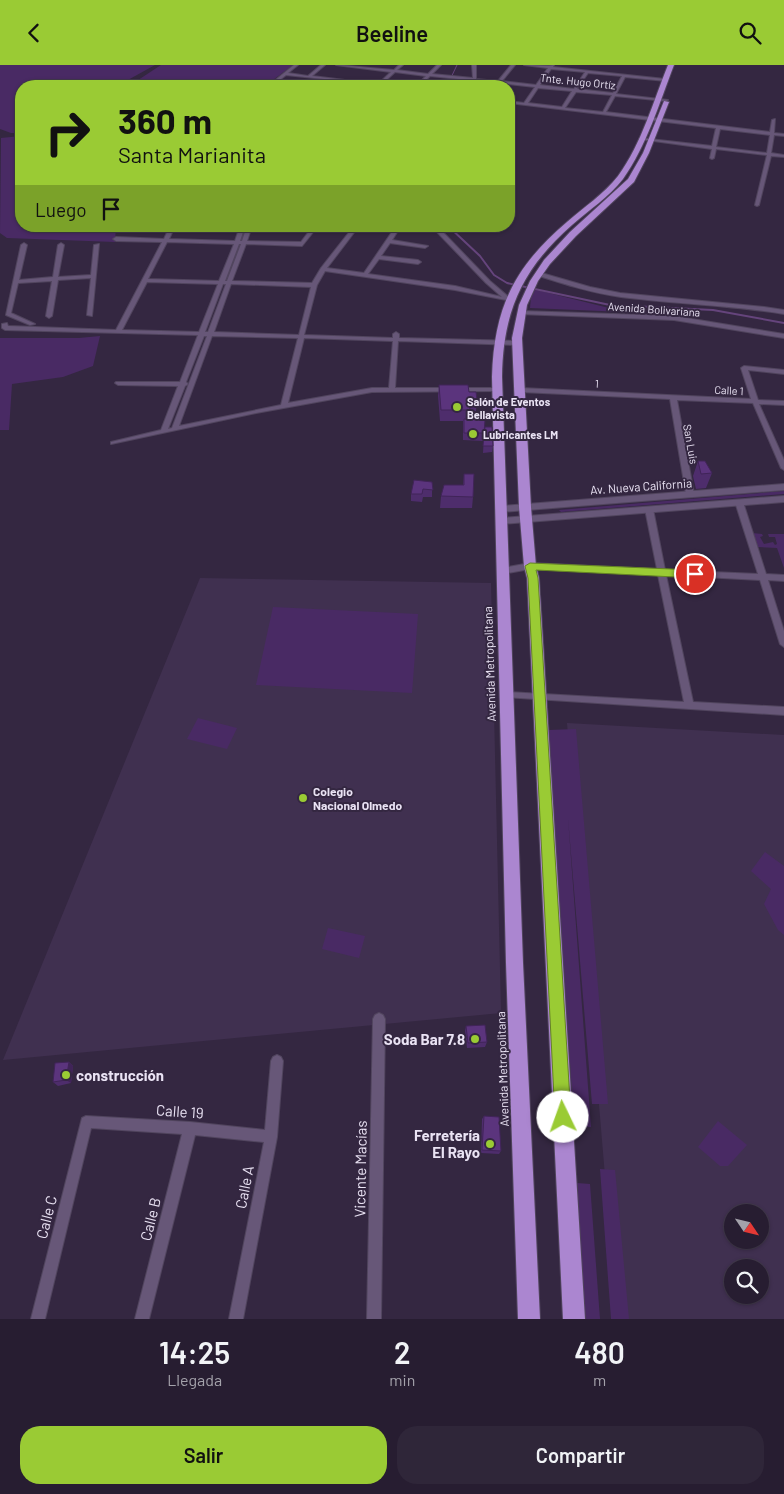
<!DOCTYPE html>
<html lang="es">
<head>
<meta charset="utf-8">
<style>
	:root { --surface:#271d31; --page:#2f2639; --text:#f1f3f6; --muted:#a4a2ab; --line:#433b4d; --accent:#9acb34 }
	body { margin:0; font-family:Barlow,sans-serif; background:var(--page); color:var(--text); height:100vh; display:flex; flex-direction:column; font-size:19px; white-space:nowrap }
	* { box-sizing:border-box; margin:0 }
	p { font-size:16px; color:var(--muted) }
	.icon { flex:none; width:28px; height:28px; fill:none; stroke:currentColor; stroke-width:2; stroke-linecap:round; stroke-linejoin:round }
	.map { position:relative; height:1254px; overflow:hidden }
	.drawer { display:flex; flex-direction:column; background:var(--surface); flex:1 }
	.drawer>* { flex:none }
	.banner { position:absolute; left:15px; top:15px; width:500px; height:152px; border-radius:20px; box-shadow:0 1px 4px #0004,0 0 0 1px var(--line); background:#9acb34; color:#111; overflow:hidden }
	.needle { width:32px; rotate:125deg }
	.fabs { position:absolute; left:724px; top:1139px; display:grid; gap:10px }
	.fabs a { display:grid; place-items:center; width:45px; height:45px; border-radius:50%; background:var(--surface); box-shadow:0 1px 4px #0004,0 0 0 1px var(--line); font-size:25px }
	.pin { position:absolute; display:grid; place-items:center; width:42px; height:42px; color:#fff; margin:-21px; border:2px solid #fff; border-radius:50%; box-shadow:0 1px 5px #0007 }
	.me { position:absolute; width:55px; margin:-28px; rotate:357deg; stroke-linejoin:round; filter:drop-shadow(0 0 4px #0008) }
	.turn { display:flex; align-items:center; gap:18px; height:105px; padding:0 20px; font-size:22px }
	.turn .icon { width:65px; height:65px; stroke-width:2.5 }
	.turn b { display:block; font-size:35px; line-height:42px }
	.then { display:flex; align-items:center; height:48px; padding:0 20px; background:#0003; gap:10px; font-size:19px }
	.eta { display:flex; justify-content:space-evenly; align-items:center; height:85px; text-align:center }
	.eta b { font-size:30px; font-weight:600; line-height:35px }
	.button { display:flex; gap:10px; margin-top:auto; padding:10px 20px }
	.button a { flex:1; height:58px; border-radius:20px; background:var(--accent); color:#111; font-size:20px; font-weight:600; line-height:58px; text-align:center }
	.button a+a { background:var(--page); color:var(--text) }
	header { display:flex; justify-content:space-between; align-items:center; height:65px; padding:0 20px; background:var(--accent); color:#111; font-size:22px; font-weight:600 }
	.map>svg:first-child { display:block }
</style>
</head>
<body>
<header><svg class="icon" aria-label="back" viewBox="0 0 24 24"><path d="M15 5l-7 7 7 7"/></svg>Beeline<svg class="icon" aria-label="search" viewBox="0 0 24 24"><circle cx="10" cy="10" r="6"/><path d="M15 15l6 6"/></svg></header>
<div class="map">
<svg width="784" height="1254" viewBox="0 0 784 1254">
	<rect width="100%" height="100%" fill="#342741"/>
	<g fill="#403050" fill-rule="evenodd">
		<path d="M 200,513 L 491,518 L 501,948 L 3,995 Z"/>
		<path d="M 567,658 L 784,670 L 784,1254 L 617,1254 ZM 732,1148 L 760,1148 L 760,1175 L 732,1175 ZM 732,1202 L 760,1202 L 760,1230 L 732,1230 Z"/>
	</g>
	<g fill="#492a64">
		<path d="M 0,0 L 155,0 L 117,21 L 21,21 L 21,68 L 11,68 L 0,64 Z"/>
		<path d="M 161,0 L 293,0 L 265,21 L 129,21 Z"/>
		<path d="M 21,71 L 21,161 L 116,161 L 115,177 L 7,173 L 0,168 L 1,73 Z"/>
		<path d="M 535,225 L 541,226 L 625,247 L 530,243 L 531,232 Z"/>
		<path d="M 100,271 L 93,301 L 63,312 L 12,319 L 9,365 L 0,365 L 0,273 L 79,273 Z"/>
		<path d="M 784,426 L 784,429 L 561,447 L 559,445 Z"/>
		<path d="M 752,468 L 762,469 L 763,471 L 760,472 L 764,479 L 773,477 L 775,480 L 777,479 L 775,472 L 769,472 L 768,469 L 784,469 L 784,503 L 777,483 L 757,482 Z"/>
		<path d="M 273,542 L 418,549 L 412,628 L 256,620 Z"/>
		<path d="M 198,653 L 237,663 L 227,684 L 187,674 Z"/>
		<path d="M 576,664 L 608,1039 L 592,1039 L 568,753 L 591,1062 L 574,1061 L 549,665 Z"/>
		<path d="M 765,787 L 784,801 L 784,870 L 778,865 L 764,839 L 771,824 L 751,806 Z"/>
		<path d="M 328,863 L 365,871 L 359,893 L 322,884 Z"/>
		<path d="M 718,1056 L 747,1080 L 728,1101 L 720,1101 L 698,1082 Z"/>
		<path d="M 600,1104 L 615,1105 L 629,1254 L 611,1254 Z"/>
		<path d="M 577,1118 L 590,1119 L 600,1254 L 585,1254 Z"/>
	</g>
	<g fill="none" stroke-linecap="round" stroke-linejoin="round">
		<path stroke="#65447c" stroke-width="1" d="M 447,21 L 457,0"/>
		<path stroke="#65447c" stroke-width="2" d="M 448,161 L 480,191 L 494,210 L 507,218 L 610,240 L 713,245 L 784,258"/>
		<defs>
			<g id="minor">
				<path d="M 294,0 L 298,0 L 288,8 L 308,11 L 321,0 L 325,0 L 312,11 L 378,19 L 391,7 L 336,0 L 394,5 L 399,0 L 403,0 L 397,5 L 428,9 L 437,0 L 441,0 L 432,9 L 473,13 L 472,0 L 476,0 L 476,14 L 498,16 L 511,0 L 515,0 L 502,16 L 536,20 L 548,3 L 524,0 L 549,1 L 554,0 L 553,2 L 665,14 L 666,16 L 625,12 L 616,29 L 668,35 L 666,36 L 615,31 L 606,47 L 770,67 L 772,55 L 775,54 L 774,68 L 784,69 L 784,71 L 774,70 L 771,88 L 784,90 L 784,92 L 771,91 L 759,140 L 757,141 L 755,140 L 767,90 L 716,84 L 714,93 L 712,94 L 710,93 L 712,84 L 639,74 L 641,73 L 712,81 L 716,63 L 509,38 L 509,36 L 524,38 L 535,22 L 500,18 L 498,20 L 497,18 L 430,11 L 420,21 L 416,21 L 426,11 L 395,7 L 382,19 L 390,21 L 286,10 L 276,18 L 291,21 L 268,21 ZM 551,4 L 585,7 L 574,24 L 540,20 ZM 588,8 L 622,11 L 613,28 L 577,24 ZM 538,23 L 572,26 L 562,42 L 528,38 ZM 576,27 L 612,30 L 603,47 L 565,43 ZM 720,64 L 770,70 L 767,88 L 716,82 Z"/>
				<path d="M 170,161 L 175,161 L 169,174 L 235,176 L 240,161 L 245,161 L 240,176 L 242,176 L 247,161 L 252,161 L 247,176 L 301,177 L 313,161 L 318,161 L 302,181 L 246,179 L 232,216 L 312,218 L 321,203 L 354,161 L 359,161 L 327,203 L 364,208 L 396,161 L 401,161 L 392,175 L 428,181 L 425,183 L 390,178 L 381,191 L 418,195 L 421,197 L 418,199 L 379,194 L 368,209 L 455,221 L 502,232 L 486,218 L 436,166 L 404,161 L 433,163 L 432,161 L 437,161 L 490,216 L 511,234 L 511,236 L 455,225 L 325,206 L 317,220 L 304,270 L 393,273 L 393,269 L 396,267 L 399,269 L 399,273 L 518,276 L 521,278 L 518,280 L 398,276 L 395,323 L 499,323 L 499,325 L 497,326 L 372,327 L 256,348 L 111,379 L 111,377 L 161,365 L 178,321 L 118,320 L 115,318 L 116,317 L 180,317 L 198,270 L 5,265 L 2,263 L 2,259 L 7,258 L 8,261 L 116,265 L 162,177 L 116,176 L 113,174 L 116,172 L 164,174 ZM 167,177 L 234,179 L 219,216 L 148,214 ZM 239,179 L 241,179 L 227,216 L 225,216 ZM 147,217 L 218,219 L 199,267 L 122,265 ZM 223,219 L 226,219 L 208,267 L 205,267 ZM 231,219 L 311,222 L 299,270 L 214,267 ZM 204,271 L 207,271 L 172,363 L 168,364 L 185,321 L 188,319 L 186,317 ZM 212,271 L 298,273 L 281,340 L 179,361 ZM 304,273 L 393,276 L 389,323 L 372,323 L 288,338 Z"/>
				<path d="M 24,178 L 27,180 L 19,215 L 53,212 L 58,180 L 61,178 L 64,180 L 58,212 L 91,210 L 94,180 L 99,179 L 92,251 L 87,250 L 91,213 L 58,215 L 52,251 L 49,253 L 46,251 L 52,216 L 18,218 L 11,248 L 35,259 L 30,260 L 6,250 L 21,180 Z"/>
				<path d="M 538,207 L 590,222 L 620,228 L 764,242 L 784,245 L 784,249 C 730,240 675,239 621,232 C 592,228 564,219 536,210 L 536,208 Z"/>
				<path d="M 521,246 L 674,251 L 784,269 L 784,273 L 674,255 L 519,249 L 519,247 Z"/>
				<path d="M 744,301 L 784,305 L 784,309 L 748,305 L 758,335 L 784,336 L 784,340 L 759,339 L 784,395 L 784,405 L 781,403 L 753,338 L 677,335 L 694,429 L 690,431 L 686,429 L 670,334 L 521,327 L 518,325 L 521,323 L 751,334 L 741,303 Z"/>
				<path d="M 736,435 L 742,435 L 743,437 L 766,509 L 784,510 L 784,516 L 768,515 L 784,566 L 784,582 L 780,579 L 760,515 L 666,510 L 693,637 L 784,642 L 784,650 L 503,632 L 502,630 L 503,628 L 506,627 L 684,637 L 658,510 L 530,504 L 502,509 L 498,506 L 502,503 L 530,498 L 657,504 L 645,444 L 649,442 L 653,444 L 665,505 L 758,509 L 735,437 Z"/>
				<path d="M 379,948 L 383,950 L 385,954 L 381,1254 L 367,1254 L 373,954 L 375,950 Z"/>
				<path d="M 277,990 L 281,992 L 283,996 L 277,1072 L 243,1254 L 229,1254 L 264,1077 L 195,1070 L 149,1254 L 135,1254 L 182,1069 L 91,1063 L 45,1254 L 31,1254 L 82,1053 L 86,1051 L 190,1057 L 265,1065 L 271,996 L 273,992 Z"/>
			</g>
			<g id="tertiary">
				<path d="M 784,419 L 784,425 L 501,447 L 497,444 L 501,441 Z"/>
				<path d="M 784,431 L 784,437 L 501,459 L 497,456 L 501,453 Z"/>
			</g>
			<g id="trunk">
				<path d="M 668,0 L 674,0 C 659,39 647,80 623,114 C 609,132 589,145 572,160 C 522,204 503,246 502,312 L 523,898 L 540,1254 L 518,1254 L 506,898 L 492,312 C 494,243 514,202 567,157 C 584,142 604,129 618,111 C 642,78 653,37 668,0 Z"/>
				<path d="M 664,36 L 669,37 L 649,88 L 634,117 L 576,171 L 550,199 L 538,216 L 527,240 L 522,273 L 531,442 L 536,501 L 539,513 L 585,1254 L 563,1254 L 527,513 L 524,501 L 519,442 L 512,273 L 519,240 L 530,216 L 544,195 L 570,167 L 628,114 L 643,88 Z"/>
			</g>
		</defs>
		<use href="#minor" stroke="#51455e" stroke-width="2"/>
		<use href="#tertiary" stroke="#51455e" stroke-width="2"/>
		<use href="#trunk" stroke="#51455e" stroke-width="2"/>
		<use href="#minor" fill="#675778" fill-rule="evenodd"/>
		<use href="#tertiary" fill="#675778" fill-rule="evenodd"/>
		<use href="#trunk" fill="#ab86d0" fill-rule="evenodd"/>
	</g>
	<g fill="#4e2d6c">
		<path d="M 439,320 L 469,327 L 477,335 L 476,346 L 470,346 L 469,355 L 484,366 L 493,381 L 492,387 L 483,388 L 484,371 L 483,376 L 463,375 L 463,356 L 440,356 L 438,331 Z"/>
		<path d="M 698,396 L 712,408 L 706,423 L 696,424 L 693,411 Z"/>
		<path d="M 464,409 L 473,432 L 472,443 L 440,443 L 441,431 L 463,420 Z"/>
		<path d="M 432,417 L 432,432 L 423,432 L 422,437 L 411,436 L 411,429 Z"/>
		<path d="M 466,961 L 487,977 L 485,982 L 467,983 L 465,966 Z"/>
		<path d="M 69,997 L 73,1001 L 71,1018 L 58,1021 L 53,1017 Z"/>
		<path d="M 484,1051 L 501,1086 L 499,1089 L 481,1088 L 482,1054 Z"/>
	</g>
	<path fill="#402458" d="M 69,997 L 73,1001 L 71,1018 L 66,1015 Z"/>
	<g fill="#5b347d" stroke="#402458">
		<path d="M 439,320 L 468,320 L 469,327 L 476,327 L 477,335 L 469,335 L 470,345 L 441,345 Z"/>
		<path d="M 464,354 L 485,355 L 484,368 L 464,368 Z"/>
		<path d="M 485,362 L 492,362 L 493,381 L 483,381 Z"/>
		<path d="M 698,396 L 705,396 L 712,408 L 701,409 Z"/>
		<path d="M 464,409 L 474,409 L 473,432 L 441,431 L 444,420 L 464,420 Z"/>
		<path d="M 414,415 L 432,417 L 433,425 L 423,424 L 422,429 L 411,429 Z"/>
		<path d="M 485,960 L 487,977 L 468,978 L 466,961 Z"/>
		<path d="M 69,997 L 66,1015 L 53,1017 L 55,998 Z"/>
		<path d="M 484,1051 L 499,1052 L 501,1086 L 482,1085 Z"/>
	</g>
	<path fill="#9acb34" stroke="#648422" d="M 530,498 L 695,505 L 700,509 L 695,513 L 536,505 L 538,513 L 571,1052 L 568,1058 L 563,1060 L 557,1058 L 555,1052 L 528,513 L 525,501 Z"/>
	<g fill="#9acb34" stroke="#342741" stroke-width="2">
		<circle cx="457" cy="342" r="5"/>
		<circle cx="473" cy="369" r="5"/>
		<circle cx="303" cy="733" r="5"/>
		<circle cx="475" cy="974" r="5"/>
		<circle cx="66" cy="1010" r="5"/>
		<circle cx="490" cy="1079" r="5"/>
	</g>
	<g text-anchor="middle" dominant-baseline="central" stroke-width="4" stroke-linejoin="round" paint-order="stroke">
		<g font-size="11" fill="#eae3f4" stroke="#342741">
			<text transform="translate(578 16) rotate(6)">Tnte. Hugo Ortíz</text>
			<text transform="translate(654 244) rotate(4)">Avenida Bolivariana</text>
			<text transform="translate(597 318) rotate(3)">1</text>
			<text transform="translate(729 325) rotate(3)">Calle 1</text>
			<text transform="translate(691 379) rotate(80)">San Luis</text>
		</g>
		<g font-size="11" font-weight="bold" fill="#eae3f4" stroke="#342741" text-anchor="start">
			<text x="467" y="336">Salón de Eventos<tspan x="467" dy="13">Bellavista</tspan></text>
			<text x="483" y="369">Lubricantes LM</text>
		</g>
		<g font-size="12" fill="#eae3f4" stroke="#342741">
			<text transform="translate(641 421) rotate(-4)">Av. Nueva California</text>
			<text transform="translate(489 599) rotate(-92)">Avenida Metropolitana</text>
			<text transform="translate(502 1004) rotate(-92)">Avenida Metropolitana</text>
		</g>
		<g font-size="12" font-weight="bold" fill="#eae3f4" stroke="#342741" text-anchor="start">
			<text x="313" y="726">Colegio<tspan x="313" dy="14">Nacional Olmedo</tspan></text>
		</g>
		<g font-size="15" font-weight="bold" fill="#eae3f4" stroke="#342741" text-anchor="end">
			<text x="465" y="974">Soda Bar 7.8</text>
			<text x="76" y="1010" text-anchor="start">construcción</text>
			<text x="480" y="1070">Ferretería<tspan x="480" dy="17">El Rayo</tspan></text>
		</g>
		<g font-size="15" fill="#eae3f4" stroke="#342741">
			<text transform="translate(180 1046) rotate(4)">Calle 19</text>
			<text transform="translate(360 1104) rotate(-89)">Vicente Macías</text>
			<text transform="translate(244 1122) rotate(-79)">Calle A</text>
			<text transform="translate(46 1152) rotate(-76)">Calle C</text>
			<text transform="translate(150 1154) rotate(-76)">Calle B</text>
		</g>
	</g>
</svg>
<div class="fabs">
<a><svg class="needle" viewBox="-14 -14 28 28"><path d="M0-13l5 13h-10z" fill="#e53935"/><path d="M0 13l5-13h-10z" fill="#a4a2ab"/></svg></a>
<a><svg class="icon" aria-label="search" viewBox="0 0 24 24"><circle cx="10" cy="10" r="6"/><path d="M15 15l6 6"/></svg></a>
</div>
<div class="pin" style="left:695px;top:509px;background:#d93025"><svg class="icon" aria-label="arrive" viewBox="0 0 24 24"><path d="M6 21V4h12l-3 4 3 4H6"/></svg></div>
<svg class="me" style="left:563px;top:1052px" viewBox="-20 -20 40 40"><circle r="19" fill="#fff"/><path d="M0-13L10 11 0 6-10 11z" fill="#9acb34"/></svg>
<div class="banner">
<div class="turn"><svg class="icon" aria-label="right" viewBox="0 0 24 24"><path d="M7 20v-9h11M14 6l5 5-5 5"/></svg><div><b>360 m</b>Santa Marianita</div></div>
<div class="then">Luego<svg class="icon" aria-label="arrive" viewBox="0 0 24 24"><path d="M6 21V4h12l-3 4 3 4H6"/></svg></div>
</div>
</div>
<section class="drawer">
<div class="eta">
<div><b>14:25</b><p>Llegada</p></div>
<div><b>2</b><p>min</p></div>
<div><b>480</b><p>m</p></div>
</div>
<div class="button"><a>Salir</a><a>Compartir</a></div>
</section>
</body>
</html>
